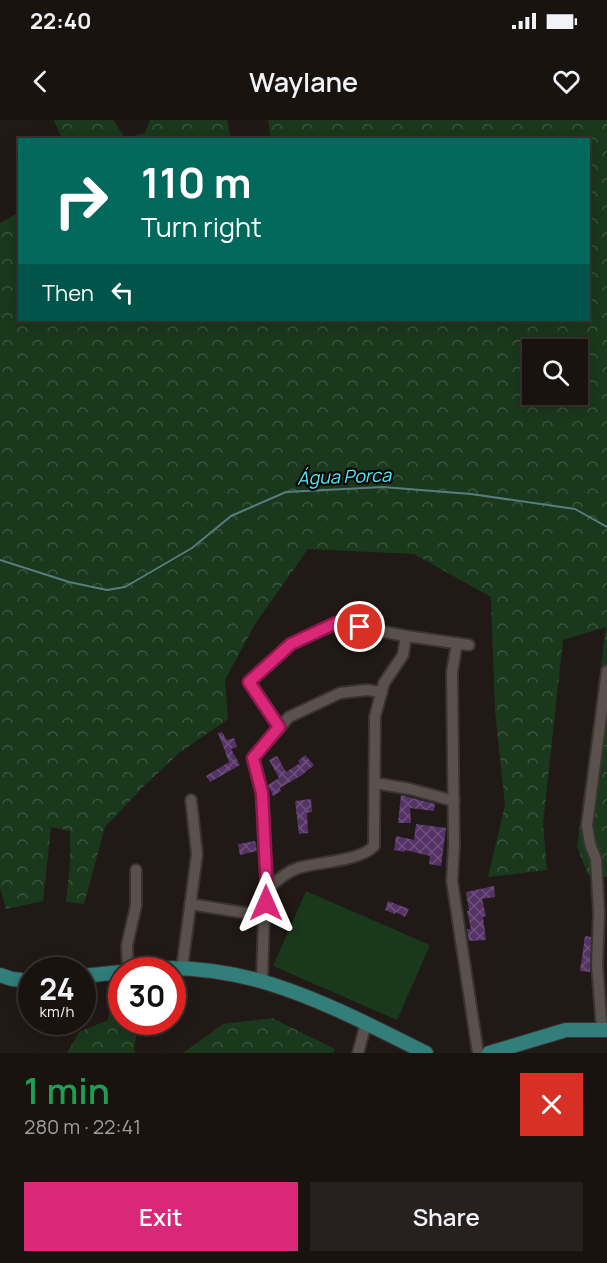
<!DOCTYPE html>
<html lang="en">
<head>
<meta charset="utf-8">
<style>
	:root { --surface:#191310; --page:#26201e; --text:#f1f3f6; --muted:#9f9e9f; --line:#373230; --accent:#db2777 }
	body { margin:0; font-family:Manrope,sans-serif; background:var(--page); color:var(--text); height:100vh; display:flex; flex-direction:column; font-size:22px; white-space:nowrap }
	* { box-sizing:border-box; margin:0 }
	p { font-size:20px; color:var(--muted) }
	.icon { flex:none; width:33px; height:33px; fill:none; stroke:currentColor; stroke-width:2; stroke-linecap:round; stroke-linejoin:round }
	.map { position:relative; height:933px; overflow:hidden }
	.sheet { display:flex; flex-direction:column; background:var(--surface); flex:1 }
	.sheet>* { flex:none }
	.banner { position:absolute; left:18px; top:18px; width:572px; height:183px; border-radius:0px; box-shadow:0 3px 15px #0003,0 0 0 2px var(--line); background:#00695c; color:#fff; overflow:hidden }
	.buttons { position:absolute; left:522px; top:219px; display:grid; gap:12px }
	.buttons a { display:grid; place-items:center; width:66px; height:66px; border-radius:0px; background:var(--surface); box-shadow:0 3px 15px #0003,0 0 0 2px var(--line); font-size:30px }
	.speed { position:absolute; left:18px; top:837px; display:flex; gap:12px; font-size:30px; font-weight:700; text-align:center }
	.speed>* { display:grid; place-content:center; width:78px; height:78px; border-radius:50%; background:var(--surface); box-shadow:0 3px 15px #0003,0 0 0 2px var(--line); line-height:1 }
	.speed small { font-size:15px; font-weight:400 }
	.speed .limit { border:9px solid #d22; background:#fff; color:#111 }
	.pin { position:absolute; display:grid; place-items:center; width:51px; height:51px; color:#fff; margin:-26px; border:3px solid #fff; border-radius:50%; box-shadow:0 2px 6px #0007 }
	.me { position:absolute; width:66px; margin:-33px; rotate:0deg; stroke-linejoin:round; filter:drop-shadow(0 0 4px #0008) }
	.turn { display:flex; align-items:center; gap:21px; height:126px; padding:0 24px; font-size:27px }
	.turn .icon { width:78px; height:78px; stroke-width:2.5 }
	.turn b { display:block; font-size:42px; line-height:51px }
	.then { display:flex; align-items:center; height:57px; padding:0 24px; background:#0003; gap:12px; font-size:22px }
	.round { display:grid; place-items:center; flex:none; width:63px; height:63px; border-radius:0px; background:var(--page) }
	.overview { display:flex; align-items:center; justify-content:space-between; height:102px; padding:0 24px }
	h1 { font-size:36px; font-weight:600; line-height:45px; color:#1e9e55 }
	.primary-button { display:flex; gap:12px; margin-top:auto; padding:12px 24px }
	.primary-button a { flex:1; height:69px; border-radius:0px; background:var(--accent); color:#fff; font-size:24px; font-weight:600; line-height:69px; text-align:center }
	.primary-button a+a { background:var(--page); color:var(--text) }
	.status { display:flex; justify-content:space-between; align-items:center; height:42px; padding:0 30px; background:var(--surface); direction:ltr }
	.status svg { height:16px; fill:currentColor }
	header { display:flex; justify-content:space-between; align-items:center; height:78px; padding:0 24px; background:var(--surface); font-size:27px; font-weight:600 }
	.map>svg:first-child { display:block }
</style>
</head>
<body>
<div class="status"><b>22:40</b><svg viewBox="0 0 49 12"><path d="M0 12V9h3v3zM5 12V6h3v6zM10 12V3h3v9zM15 12V0h3v12zM26 1h20v11H26zM47 4h2v5h-2z"/></svg></div>
<header><svg class="icon" aria-label="back" viewBox="0 0 24 24"><path d="M15 5l-7 7 7 7"/></svg>Waylane<svg class="icon" aria-label="heart" viewBox="0 0 24 24"><path d="M12 20l-8-8c-3-5 5-10 8-4 3-6 11-1 8 4z"/></svg></header>
<div class="map">
<svg width="607" height="933" viewBox="0 0 607 933">
	<defs>
		<pattern id="forest-crowns" width="20" height="18" patternUnits="userSpaceOnUse" patternTransform="scale(1.5)"><rect width="20" height="18" fill="#1a381c"/><path d="M2 6a3 3 0 1 1 6 0M12 15a3 3 0 1 1 6 0" fill="none" stroke="#3b543c"/></pattern>
		<pattern id="building-cross-hatch" width="8" height="8" patternUnits="userSpaceOnUse" patternTransform="scale(1.5)"><rect width="8" height="8" fill="#563367"/><path d="M0 0l8 8M0 8l8-8" fill="none" stroke="#6e507c"/></pattern>
	</defs>
	<rect width="100%" height="100%" fill="#211916"/>
	<path fill="#1a381c" d="M 306,771 L 430,825 L 397,900 L 273,846 Z"/>
	<g fill="url(#forest-crowns)" fill-rule="evenodd">
		<path d="M 54,0 L 113,0 L 125,18 L 145,13 L 150,0 L 227,0 L 231,19 L 62,19 Z"/>
		<path d="M 268,0 L 607,0 L 607,757 L 588,755 L 577,726 L 606,507 L 563,520 L 543,704 L 547,750 L 488,757 L 505,685 L 495,591 L 491,477 L 414,434 L 308,429 L 255,504 L 225,560 L 228,599 L 179,633 L 144,666 L 105,707 L 84,784 L 66,782 L 70,744 L 70,711 L 51,707 L 43,781 L 6,789 L 0,768 L 0,103 L 19,92 L 20,200 L 588,200 L 588,20 L 271,19 ZM 532,230 L 578,230 L 578,274 L 532,274 Z"/>
		<path d="M 114,857 L 121,857 L 122,902 L 138,902 L 134,931 L 137,933 L 67,933 L 79,912 L 108,900 Z"/>
		<path d="M 272,898 L 335,929 L 333,933 L 183,933 L 223,904 Z"/>
	</g>
	<g fill="none" stroke-linecap="round" stroke-linejoin="round">
		<path stroke="#587c7f" stroke-width="2" d="M 0,440 L 69,462 L 107,470 L 125,467 L 192,428 L 231,396 L 286,372 L 383,367 L 471,374 L 575,389 L 607,407"/>
	</g>
	<g fill="url(#building-cross-hatch)">
		<path d="M 222,612 L 227,620 L 234,618 L 237,627 L 231,629 L 240,645 L 210,662 L 206,656 L 229,642 L 218,613 Z"/>
		<path d="M 305,635 L 314,645 L 302,655 L 280,668 L 281,671 L 273,676 L 268,665 L 279,658 L 269,640 L 277,636 L 286,652 L 300,643 L 298,641 Z"/>
		<path d="M 401,675 L 435,684 L 434,691 L 410,688 L 411,703 L 398,703 Z"/>
		<path d="M 311,679 L 312,692 L 307,693 L 308,713 L 299,714 L 295,681 Z"/>
		<path d="M 416,704 L 446,708 L 441,746 L 429,744 L 430,736 L 405,730 L 405,732 L 394,730 L 396,716 L 414,720 Z"/>
		<path d="M 255,721 L 257,731 L 240,735 L 238,724 Z"/>
		<path d="M 494,766 L 495,777 L 482,779 L 486,796 L 483,797 L 486,820 L 469,821 L 467,809 L 471,809 L 467,791 L 469,791 L 466,772 Z"/>
		<path d="M 388,781 L 409,789 L 405,797 L 396,792 L 395,794 L 385,790 Z"/>
		<path d="M 585,816 L 591,817 L 590,852 L 580,851 Z"/>
	</g>
	<g fill="none" stroke-linecap="round" stroke-linejoin="round">
		<defs>
			<g id="minor">
				<path d="M 457,523 L 452,552 L 454,725 L 452,761 L 478,933"/>
				<path d="M 279,607 L 249,562 L 291,524 L 336,503 L 406,516 L 469,525"/>
				<path d="M 375,663 L 410,669 L 454,681"/>
				<path d="M 267,770 C 276,761 286,752 298,748 C 318,742 361,741 374,726 L 375,596 L 384,563 L 403,535 L 406,516"/>
				<path d="M 190,784 L 264,796"/>
				<path d="M 182,848 L 197,734 L 191,680"/>
				<path d="M 128,850 L 127,825 L 136,786 L 136,750"/>
				<path d="M 262,860 L 264,796 L 267,770 L 262,673 L 253,638 L 289,597 L 340,573 L 367,570 L 382,572"/>
				<path d="M 602,910 L 597,844 L 599,794 L 596,739 L 590,724 L 587,705 L 607,551"/>
				<path d="M 358,933 L 366,903"/>
			</g>
			<g id="major">
				<path d="M 132,850 C 244,837 329,885 426,933"/>
				<path d="M 0,855 L 12,859 L 32,861"/>
				<path d="M 82,856 L 122,852"/>
				<path d="M 489,933 L 566,910 L 607,910"/>
			</g>
		</defs>
		<use href="#minor" stroke="#393331" stroke-width="14"/>
		<use href="#major" stroke="#393331" stroke-width="16"/>
		<use href="#minor" stroke="#5a514c" stroke-width="10"/>
		<use href="#major" stroke="#317e7b" stroke-width="14"/>
	</g>
	<g fill="none" stroke-linecap="round" stroke-linejoin="round">
		<defs>
			<path id="route" d="M 266,783 L 267,770 L 262,673 L 253,638 L 279,607 L 249,562 L 291,524 L 336,503 L 360,507"/>
		</defs>
		<use href="#route" stroke="#8e194d" stroke-width="15"/>
		<use href="#route" stroke="#db2777" stroke-width="10"/>
	</g>
	<g text-anchor="middle" dominant-baseline="central" stroke-width="4.5" stroke-linejoin="round" paint-order="stroke">
		<g font-size="18" font-style="italic" fill="#58ebf9" stroke="#080604">
			<text transform="translate(344 356) rotate(-2)">Água Porca</text>
		</g>
	</g>
</svg>
<div class="buttons">
<a><svg class="icon" aria-label="search" viewBox="0 0 24 24"><circle cx="10" cy="10" r="6"/><path d="M15 15l6 6"/></svg></a>
</div>
<div class="speed"><div>24<small>km/h</small></div><div class="limit">30</div></div>
<div class="pin" style="left:360px;top:507px;background:#d93025"><svg class="icon" aria-label="arrive" viewBox="0 0 24 24"><path d="M6 21V4h12l-3 4 3 4H6"/></svg></div>
<svg class="me" style="left:266px;top:783px" viewBox="-20 -20 40 40"><path d="M0-17L14 15 0 8-14 15z" fill="#db2777" stroke="#fff" stroke-width="4"/></svg>
<div class="banner">
<div class="turn"><svg class="icon" aria-label="right" viewBox="0 0 24 24"><path d="M7 20v-9h11M14 6l5 5-5 5"/></svg><div><b>110 m</b>Turn right</div></div>
<div class="then">Then<svg class="icon" aria-label="left" viewBox="0 0 24 24"><path d="M17 20v-9H6M10 6l-5 5 5 5"/></svg></div>
</div>
</div>
<section class="sheet">
<div class="overview"><div><h1>1 min</h1><p>280 m · 22:41</p></div><a class="round" style="background:#d93025;color:#fff"><svg class="icon" aria-label="close" viewBox="0 0 24 24"><path d="M6 6l12 12M18 6L6 18"/></svg></a></div>
<div class="primary-button"><a>Exit</a><a>Share</a></div>
</section>
</body>
</html>
